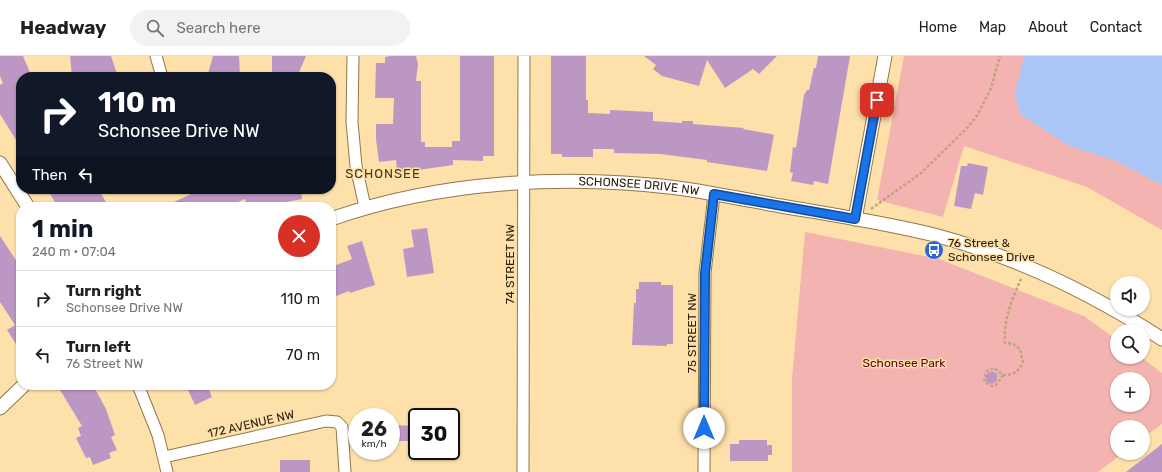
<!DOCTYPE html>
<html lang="en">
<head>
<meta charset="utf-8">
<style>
	:root { --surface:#fff; --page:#f2f2f2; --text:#202124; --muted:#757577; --line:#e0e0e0; --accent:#111827 }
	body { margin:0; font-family:Rubik,sans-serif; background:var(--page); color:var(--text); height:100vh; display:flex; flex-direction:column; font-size:15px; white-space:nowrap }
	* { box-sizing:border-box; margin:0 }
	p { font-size:13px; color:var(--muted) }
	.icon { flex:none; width:22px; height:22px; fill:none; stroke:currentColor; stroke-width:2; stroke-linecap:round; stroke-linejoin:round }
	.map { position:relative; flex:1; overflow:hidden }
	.details { position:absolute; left:16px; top:146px; width:320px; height:188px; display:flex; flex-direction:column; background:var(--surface); border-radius:16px; box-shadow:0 1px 3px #0004 }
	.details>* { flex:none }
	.guide { position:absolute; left:16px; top:16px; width:320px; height:122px; border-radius:16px; box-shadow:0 1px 3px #0004; background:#111827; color:#fff; overflow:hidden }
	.tools { position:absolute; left:1110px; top:220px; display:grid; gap:8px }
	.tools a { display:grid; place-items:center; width:40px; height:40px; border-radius:50%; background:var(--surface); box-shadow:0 1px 3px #0004; font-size:20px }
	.speed { position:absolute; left:348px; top:352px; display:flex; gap:8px; font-size:20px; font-weight:700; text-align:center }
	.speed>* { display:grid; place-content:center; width:52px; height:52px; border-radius:50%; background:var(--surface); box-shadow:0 1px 3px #0004; line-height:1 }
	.speed small { font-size:10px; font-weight:400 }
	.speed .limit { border:2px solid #111; border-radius:6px; background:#fff; color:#111 }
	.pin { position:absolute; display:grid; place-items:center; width:34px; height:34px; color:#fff; margin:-17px; border-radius:8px; box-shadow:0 2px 6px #0006 }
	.me { position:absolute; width:44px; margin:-22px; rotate:0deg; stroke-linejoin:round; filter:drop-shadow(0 0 3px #0008) }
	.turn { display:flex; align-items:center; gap:14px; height:84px; padding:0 16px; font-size:18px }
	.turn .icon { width:52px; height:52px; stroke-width:2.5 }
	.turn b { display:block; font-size:28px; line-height:34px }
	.then { display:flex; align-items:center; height:38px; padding:0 16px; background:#0003; gap:8px; font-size:15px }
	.round { display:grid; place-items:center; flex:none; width:42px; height:42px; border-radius:21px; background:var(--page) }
	.summary { display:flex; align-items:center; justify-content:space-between; height:68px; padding:0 16px }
	h1 { font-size:24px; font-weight:700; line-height:30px; color:var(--accent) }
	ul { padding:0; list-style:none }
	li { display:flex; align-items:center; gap:12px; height:56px; padding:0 16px; border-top:1px solid var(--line) }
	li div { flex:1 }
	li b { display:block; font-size:15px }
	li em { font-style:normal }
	header { display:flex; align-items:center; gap:24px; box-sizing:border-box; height:56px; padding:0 20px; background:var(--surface); border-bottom:1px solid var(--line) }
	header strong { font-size:19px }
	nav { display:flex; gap:22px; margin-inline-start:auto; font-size:14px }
	.search { width:280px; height:36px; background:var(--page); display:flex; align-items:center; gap:10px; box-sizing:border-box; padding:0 14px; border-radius:22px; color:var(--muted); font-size:15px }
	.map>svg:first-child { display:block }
</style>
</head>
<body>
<header>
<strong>Headway</strong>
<div class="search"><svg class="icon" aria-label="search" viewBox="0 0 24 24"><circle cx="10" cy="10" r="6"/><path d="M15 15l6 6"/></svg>Search here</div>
<nav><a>Home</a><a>Map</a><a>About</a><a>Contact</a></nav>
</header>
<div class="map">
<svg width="1162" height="416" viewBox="0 0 1162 416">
	<rect width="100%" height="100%" fill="#fee0ab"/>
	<g fill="#f3b3b1" fill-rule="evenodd">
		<path d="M 904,0 L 1162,0 L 1162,174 L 1087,131 L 964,90 L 943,161 L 877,144 Z"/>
		<path d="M 805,176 L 939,203 L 1084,260 L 1117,284 L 1117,301 L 1141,301 L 1162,317 L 1162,368 L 1143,382 L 1143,371 L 1117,371 L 1117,397 L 1123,397 L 1098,416 L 792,416 L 792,323 ZM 1117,323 L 1143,323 L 1143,349 L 1117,349 Z"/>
	</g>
	<path fill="#aac6f7" d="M 1024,0 L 1162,0 L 1162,129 L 1116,105 L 1069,90 L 1020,58 L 1015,38 Z"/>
	<g fill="#bc97c4">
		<path d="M 0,0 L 23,0 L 32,21 L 21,21 L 21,92 L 0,58 L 0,29 L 3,27 L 0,20 Z"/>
		<path d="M 70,0 L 111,0 L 118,21 L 72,21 Z"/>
		<path d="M 213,0 L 239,0 L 240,21 L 207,21 Z"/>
		<path d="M 272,0 L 306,0 L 298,19 L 272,19 Z"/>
		<path d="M 390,0 L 416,0 L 418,8 L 416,25 L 421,25 L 421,86 L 425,86 L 425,91 L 452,91 L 452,85 L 460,85 L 460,0 L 494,0 L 494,100 L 483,100 L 483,105 L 453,104 L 453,109 L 397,117 L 396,104 L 379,106 L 376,83 L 376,68 L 393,68 L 394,42 L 375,42 L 376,7 L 385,7 L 385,1 Z"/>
		<path d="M 551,0 L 586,0 L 586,44 L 588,44 L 588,57 L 610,58 L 610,54 L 653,56 L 653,65 L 682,67 L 682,65 L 693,65 L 693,68 L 744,72 L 743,73 L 771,78 L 774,79 L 767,115 L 707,106 L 707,104 L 660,98 L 614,97 L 614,93 L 593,93 L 593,101 L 562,101 L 562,98 L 551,98 Z"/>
		<path d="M 644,0 L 777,0 L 759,18 L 753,13 L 725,32 L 707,4 L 699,30 L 662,20 L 653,13 L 656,9 Z"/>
		<path d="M 818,0 L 850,0 L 828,128 L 814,125 L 813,129 L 791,125 L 793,117 L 790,116 L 793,91 L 796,92 L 804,39 L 807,34 L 809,34 L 814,12 L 816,12 Z"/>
		<path d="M 968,107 L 988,111 L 983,139 L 975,137 L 971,153 L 954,150 L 961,110 L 967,110 Z"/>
		<path d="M 47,133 L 98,133 L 109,151 L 58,151 Z"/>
		<path d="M 202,133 L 301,133 L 302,143 L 266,150 L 266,151 L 247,151 L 245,143 L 227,151 L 163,151 Z"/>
		<path d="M 427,172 L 434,217 L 407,221 L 403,193 L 414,191 L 411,174 Z"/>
		<path d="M 0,180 L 21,212 L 21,296 L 7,274 L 15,269 L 0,246 Z"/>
		<path d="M 362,185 L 375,229 L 350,237 L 349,235 L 331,242 L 331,211 L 352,203 L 347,190 Z"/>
		<path d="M 639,226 L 661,226 L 661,229 L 673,229 L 673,288 L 667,288 L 667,290 L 632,289 L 634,247 L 636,247 L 636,233 L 639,233 Z"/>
		<path d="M 992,315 L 997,318 L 997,325 L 992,328 L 986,325 L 986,318 Z"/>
		<path d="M 69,329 L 93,329 L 106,353 L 115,379 L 111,381 L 117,394 L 109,397 L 111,402 L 93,409 L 90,401 L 86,402 L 76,382 L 81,380 L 78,372 L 82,370 L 60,334 Z"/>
		<path d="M 199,329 L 207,329 L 212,341 L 195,349 L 188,334 Z"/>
		<path d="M 394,369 L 414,370 L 414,385 L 391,385 L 391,372 L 394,372 Z"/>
		<path d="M 739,384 L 767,384 L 767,389 L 772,389 L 772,399 L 768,399 L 768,405 L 730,405 L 730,388 L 739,388 Z"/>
		<path d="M 1162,388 L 1162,416 L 1126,416 Z"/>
		<rect x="280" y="404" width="30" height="12"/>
	</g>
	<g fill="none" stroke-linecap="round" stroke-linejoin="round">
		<defs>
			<g id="minor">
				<path d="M 156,0 L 162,21"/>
				<path d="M 353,0 L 352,66 L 356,110 L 365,151"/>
				<path d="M 138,329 L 158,379 L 167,416"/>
				<path d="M 164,401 L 326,365 L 337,366 L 342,371 L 345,416"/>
				<path d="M 523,416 L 524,0"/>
				<path d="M 704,416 L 705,217 L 714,139"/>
			</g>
			<g id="tertiary">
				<path d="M 0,107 L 28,151"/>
				<path id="s1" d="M 331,163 C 439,125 565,118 678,132 C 713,137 747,144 781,150 C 833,159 887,167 938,180 C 1019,202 1093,238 1162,283"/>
				<path d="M 855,163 L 885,0"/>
				<path d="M 0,352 L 24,329"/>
			</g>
		</defs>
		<use href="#minor" stroke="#937745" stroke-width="13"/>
		<use href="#tertiary" stroke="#937745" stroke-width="15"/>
		<g stroke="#bea57a" stroke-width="2.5" stroke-dasharray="3 2" stroke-linecap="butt">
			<path d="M 871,153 L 921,117 L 969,70 L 978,58 L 991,32 L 1000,0"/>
			<path d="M 1003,319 L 996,329 L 992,330 L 985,326 L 984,322 L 987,315 L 994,312 L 1003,319 C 1013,319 1019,316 1023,306 L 1020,293 L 1013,288 L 1005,287 C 1003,264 1012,244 1021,223"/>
		</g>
		<use href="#minor" stroke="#fff" stroke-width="11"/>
		<use href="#tertiary" stroke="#fff" stroke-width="13"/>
	</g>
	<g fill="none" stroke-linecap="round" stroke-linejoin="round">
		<defs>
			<path id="route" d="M 704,372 L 705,217 L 714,138 L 855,163 L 877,44"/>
		</defs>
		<use href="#route" stroke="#114b97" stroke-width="10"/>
		<use href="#route" stroke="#1a73e8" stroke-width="7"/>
	</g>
	<defs>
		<symbol id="bus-disc" viewBox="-11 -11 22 22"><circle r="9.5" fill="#2a67d5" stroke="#fee0ab"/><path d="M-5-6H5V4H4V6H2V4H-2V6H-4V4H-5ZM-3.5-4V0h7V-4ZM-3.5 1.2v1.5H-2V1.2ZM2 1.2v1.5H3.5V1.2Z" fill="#fff"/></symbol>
	</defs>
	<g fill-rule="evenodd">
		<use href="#bus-disc" x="923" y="183" width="22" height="22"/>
	</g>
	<g text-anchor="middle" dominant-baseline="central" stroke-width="3" stroke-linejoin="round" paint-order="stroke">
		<g font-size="12" fill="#2a1e0a" stroke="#fee0ab">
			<text stroke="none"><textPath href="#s1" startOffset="312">SCHONSEE DRIVE NW</textPath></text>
			<text transform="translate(510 208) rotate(-90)">74 STREET NW</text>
			<text transform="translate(692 277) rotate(-90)">75 STREET NW</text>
			<text transform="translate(251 368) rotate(-13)">172 AVENUE NW</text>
		</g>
		<g font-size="12" fill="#2a1e0a" stroke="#fee0ab" text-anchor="start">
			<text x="948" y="187">76 Street &amp;<tspan x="948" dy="14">Schonsee Drive</tspan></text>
		</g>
		<g font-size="12" fill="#5d0010" stroke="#fee0ab">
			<text x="904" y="307">Schonsee Park</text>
		</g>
		<g font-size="13" letter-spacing="1" fill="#4b3711" stroke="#fee0ab">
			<text x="383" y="117">SCHONSEE</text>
		</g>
	</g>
</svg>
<div class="tools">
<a><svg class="icon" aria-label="sound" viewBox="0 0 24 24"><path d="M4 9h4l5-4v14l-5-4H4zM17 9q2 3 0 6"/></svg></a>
<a><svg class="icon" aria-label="search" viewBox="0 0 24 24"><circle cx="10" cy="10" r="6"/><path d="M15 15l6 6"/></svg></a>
<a>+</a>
<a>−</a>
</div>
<div class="speed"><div>26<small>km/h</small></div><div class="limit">30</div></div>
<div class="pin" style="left:877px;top:44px;background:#d93025"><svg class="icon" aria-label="arrive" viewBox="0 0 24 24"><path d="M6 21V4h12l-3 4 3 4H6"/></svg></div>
<svg class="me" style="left:704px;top:372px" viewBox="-20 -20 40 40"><circle r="19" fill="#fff"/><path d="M0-13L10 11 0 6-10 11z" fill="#1a73e8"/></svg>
<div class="guide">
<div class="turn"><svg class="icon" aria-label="right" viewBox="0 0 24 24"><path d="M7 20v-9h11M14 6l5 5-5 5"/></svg><div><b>110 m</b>Schonsee Drive NW</div></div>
<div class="then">Then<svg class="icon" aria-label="left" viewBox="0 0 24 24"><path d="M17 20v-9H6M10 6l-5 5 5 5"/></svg></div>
</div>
<section class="details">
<div class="summary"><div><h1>1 min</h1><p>240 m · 07:04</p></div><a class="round" style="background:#d93025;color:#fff"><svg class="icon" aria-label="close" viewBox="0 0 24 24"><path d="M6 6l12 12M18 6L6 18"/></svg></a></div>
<ul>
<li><svg class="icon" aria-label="right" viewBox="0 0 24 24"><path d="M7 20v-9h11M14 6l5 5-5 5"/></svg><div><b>Turn right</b><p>Schonsee Drive NW</p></div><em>110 m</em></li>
<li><svg class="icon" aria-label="left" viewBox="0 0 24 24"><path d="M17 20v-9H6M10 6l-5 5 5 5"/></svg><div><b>Turn left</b><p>76 Street NW</p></div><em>70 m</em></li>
</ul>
</section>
</div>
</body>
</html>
